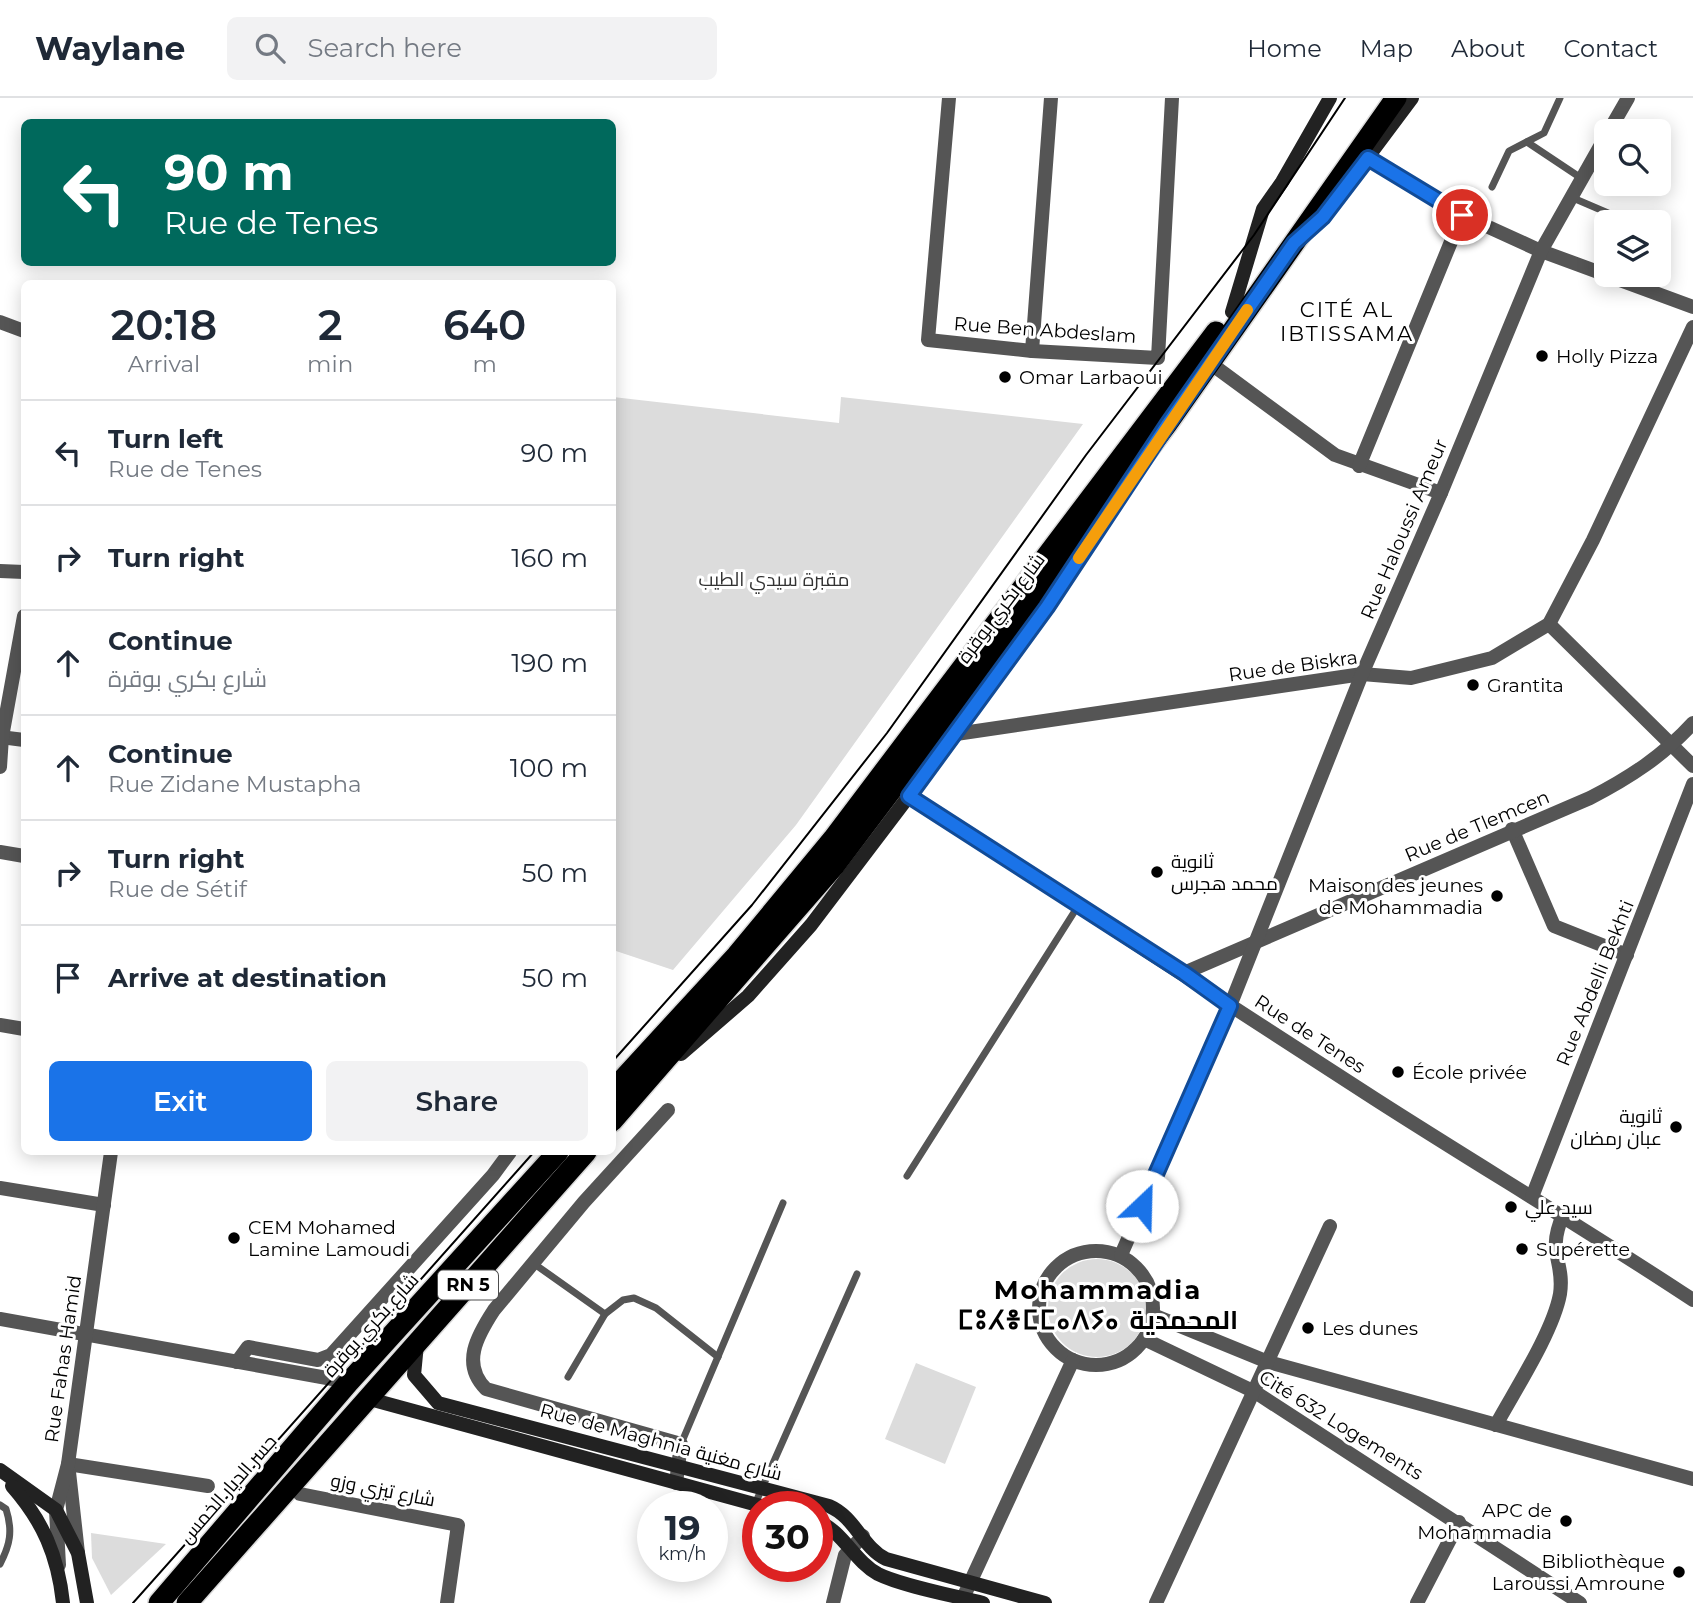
<!DOCTYPE html>
<html lang="en">
<head>
<meta charset="utf-8">
<style>
	:root { --surface:#fff; --page:#f2f2f3; --text:#1f2937; --muted:#747a83; --line:#e0e1e3; --accent:#1a73e8 }
	body { margin:0; font-family:Montserrat,Cairo,"Noto Sans Tifinagh",sans-serif; background:var(--page); color:var(--text); height:100vh; display:flex; flex-direction:column; font-size:26px; white-space:nowrap }
	* { box-sizing:border-box; margin:0 }
	p { font-size:23px; color:var(--muted) }
	.icon { flex:none; width:38px; height:38px; fill:none; stroke:currentColor; stroke-width:2; stroke-linecap:round; stroke-linejoin:round }
	.map { position:relative; flex:1; overflow:hidden }
	.details { position:absolute; left:21px; top:182px; width:595px; height:875px; display:flex; flex-direction:column; background:var(--surface); border-radius:10px; box-shadow:0 4px 18px #0003 }
	.details>* { flex:none }
	.guide { position:absolute; left:21px; top:21px; width:595px; height:147px; border-radius:10px; box-shadow:0 4px 18px #0003; background:#00695c; color:#fff; overflow:hidden }
	.controls { position:absolute; left:1594px; top:21px; display:grid; gap:14px }
	.controls a { display:grid; place-items:center; width:77px; height:77px; border-radius:10px; background:var(--surface); box-shadow:0 4px 18px #0003; font-size:35px }
	.speed { position:absolute; left:637px; top:1393px; display:flex; gap:14px; font-size:35px; font-weight:700; text-align:center }
	.speed>* { display:grid; place-content:center; width:91px; height:91px; border-radius:50%; background:var(--surface); box-shadow:0 4px 18px #0003; line-height:1 }
	.speed small { font-size:18px; font-weight:400 }
	.speed .limit { border:10px solid #d22; background:#fff; color:#111 }
	.pin { position:absolute; display:grid; place-items:center; width:60px; height:60px; color:#fff; margin:-30px; border:4px solid #fff; border-radius:50%; box-shadow:0 2px 7px #0007 }
	.me { position:absolute; width:77px; margin:-38px; rotate:24deg; stroke-linejoin:round; filter:drop-shadow(0 0 5px #0008) }
	.turn { display:flex; align-items:center; gap:24px; height:147px; padding:0 28px; font-size:32px }
	.turn .icon { width:91px; height:91px; stroke-width:2.5 }
	.turn b { display:block; font-size:49px; line-height:60px }
	.eta { display:flex; justify-content:space-evenly; align-items:center; height:119px; text-align:center }
	.eta b { font-size:42px; font-weight:600; line-height:49px }
	.cta { display:flex; gap:14px; margin-top:auto; padding:14px 28px }
	.cta a { flex:1; height:80px; border-radius:10px; background:var(--accent); color:#fff; font-size:28px; font-weight:600; line-height:80px; text-align:center }
	.cta a+a { background:var(--page); color:var(--text) }
	ul { padding:0; list-style:none }
	li { display:flex; align-items:center; gap:21px; height:105px; padding:0 28px; border-top:2px solid var(--line) }
	li div { flex:1 }
	li b { display:block; font-size:26px }
	li em { font-style:normal }
	header { display:flex; align-items:center; gap:42px; box-sizing:border-box; height:98px; padding:0 35px; background:var(--surface); border-bottom:2px solid var(--line) }
	header strong { font-size:33px }
	nav { display:flex; gap:38px; margin-inline-start:auto; font-size:24px }
	.search { width:490px; height:63px; background:var(--page); display:flex; align-items:center; gap:18px; box-sizing:border-box; padding:0 24px; border-radius:10px; color:var(--muted); font-size:26px }
	.map>svg:first-child { display:block }
</style>
</head>
<body>
<header>
<strong>Waylane</strong>
<div class="search"><svg class="icon" aria-label="search" viewBox="0 0 24 24"><circle cx="10" cy="10" r="6"/><path d="M15 15l6 6"/></svg>Search here</div>
<nav><a>Home</a><a>Map</a><a>About</a><a>Contact</a></nav>
</header>
<div class="map">
<svg width="1693" height="1505" viewBox="0 0 1693 1505">
	<rect width="100%" height="100%" fill="#fff"/>
	<g fill="#dcdcdc">
		<path d="M 613,299 L 839,325 L 841,299 L 1083,326 L 796,727 L 673,872 L 613,852 Z"/>
		<circle cx="1097" cy="1210" r="49"/>
		<path d="M 916,1265 L 976,1289 L 945,1366 L 885,1341 Z"/>
		<path d="M 91,1435 L 166,1446 L 111,1497 L 92,1460 Z"/>
	</g>
	<g fill="none" stroke-linecap="round" stroke-linejoin="round">
		<defs>
			<g id="highway">
				<path d="M 612,993 L 737,857 L 833,741 L 1216,234"/>
				<path d="M 612,1023 L 835,767 L 1167,326 L 1396,0"/>
				<path d="M 159,1505 L 349,1284 L 558,1054"/>
				<path d="M 187,1505 L 586,1054"/>
			</g>
		</defs>
		<use href="#highway" stroke="#dbdbdb" stroke-width="24"/>
		<g stroke="#555" stroke-width="7">
			<path d="M 1527,44 L 1581,80"/>
			<path d="M 1492,89 L 1509,53 L 1544,35 L 1560,0"/>
			<path d="M 1573,100 L 1615,118"/>
			<path d="M 907,1078 L 1078,808"/>
			<path d="M 533,1165 L 605,1216"/>
			<path d="M 568,1279 L 605,1216 L 623,1202 L 634,1200 L 656,1210 L 718,1259"/>
			<path d="M 681,1346 L 783,1105"/>
			<path d="M 755,1406 L 857,1176"/>
			<path d="M 0,1407 L 6,1411 C 13,1433 10,1447 0,1466"/>
		</g>
		<g stroke="#555" stroke-width="14">
			<path d="M 949,0 L 928,242 L 1032,253 L 1158,260 L 1172,0"/>
			<path d="M 1609,33 L 1628,0"/>
			<path d="M 1368,60 L 1462,117 L 1541,153 L 1693,209"/>
			<path d="M 0,224 L 24,233"/>
			<path d="M 1032,253 L 1051,0"/>
			<path d="M 1210,265 L 1335,357 L 1441,395"/>
			<path d="M 1359,368 L 1462,117"/>
			<path d="M 0,473 L 24,474"/>
			<path d="M 1549,526 L 1693,668"/>
			<path d="M 956,636 L 1362,576 L 1411,580 L 1492,560 L 1549,526 L 1593,442 L 1693,229"/>
			<path d="M 0,639 L 24,642"/>
			<path d="M 0,669 L 2,639 L 24,518"/>
			<path d="M 909,698 C 1065,799 1219,901 1375,1001 C 1481,1069 1589,1133 1693,1202"/>
			<path d="M 1512,731 L 1554,828 L 1627,857"/>
			<path d="M 0,754 L 24,758"/>
			<path d="M 1184,875 L 1590,700 C 1629,680 1663,658 1693,625"/>
			<path d="M 0,927 L 24,931"/>
			<path d="M 668,1012 L 584,1104 L 494,1212 C 477,1238 461,1266 486,1291 L 681,1346 L 676,1385"/>
			<path d="M 0,1090 L 104,1107"/>
			<path d="M 1532,1099 L 1693,686"/>
			<circle cx="1096" cy="1210" r="57"/>
			<path d="M 1121,1157 L 1230,908 L 1362,576 L 1441,395 L 1541,153 L 1606,38"/>
			<path d="M 1153,1217 L 1268,1264 L 1693,1381"/>
			<path d="M 0,1221 L 349,1284"/>
			<path d="M 1144,1241 L 1255,1294 L 1580,1505"/>
			<path d="M 237,1264 L 248,1249 L 318,1262 L 331,1257 L 493,1077 L 510,1054"/>
			<path d="M 1496,1327 C 1515,1292 1553,1234 1560,1196 C 1565,1163 1546,1156 1563,1117"/>
			<path d="M 68,1366 L 208,1388"/>
			<path d="M 69,1374 L 78,1455"/>
			<path d="M 300,1396 L 458,1427 L 447,1505"/>
			<path d="M 59,1467 L 56,1412 L 68,1366 L 111,1054"/>
			<path d="M 963,1500 L 1073,1262"/>
			<path d="M 833,1505 L 845,1457 L 863,1438"/>
			<path d="M 1156,1505 L 1330,1128"/>
			<path d="M 1417,1505 L 1459,1424"/>
		</g>
		<g stroke="#222" stroke-width="14">
			<path d="M 1332,107 L 1412,0"/>
			<path d="M 1232,214 L 1263,111 L 1282,84 L 1330,0"/>
			<path d="M 681,956 L 748,898 L 811,827 L 956,636 L 1047,509 L 1084,452"/>
			<path d="M 417,1246 L 414,1277 L 438,1305 L 829,1408 C 855,1419 862,1449 886,1461 L 1045,1505"/>
			<path d="M 377,1303 L 765,1409"/>
			<path d="M 0,1372 L 56,1412 L 78,1455 L 87,1505"/>
			<path d="M 12,1388 C 43,1423 58,1458 63,1505"/>
			<path d="M 817,1423 C 843,1433 854,1463 878,1476 C 902,1488 956,1498 983,1505"/>
		</g>
		<use href="#highway" stroke="#000" stroke-width="21"/>
		<g stroke="#000" stroke-width="2">
			<path d="M 612,964 L 752,807 L 887,635 L 1086,357 L 1254,137 L 1345,0"/>
			<path d="M 133,1505 L 534,1054"/>
		</g>
	</g>
	<g fill="none" stroke-linecap="round" stroke-linejoin="round">
		<defs>
			<path id="route" d="M 1142,1108 L 1230,908 L 1184,875 L 909,698 L 1047,509 L 1167,327 L 1294,145 L 1323,119 L 1368,60 L 1462,117"/>
		</defs>
		<use href="#route" stroke="#114b97" stroke-width="18"/>
		<use href="#route" stroke="#1a73e8" stroke-width="12"/>
		<path stroke="#f59e0b" stroke-width="12" d="M 1079,460 L 1247,212"/>
	</g>
	<g fill="#000" stroke="#fff" stroke-width="2.5">
		<circle cx="1542" cy="258" r="7"/>
		<circle cx="1005" cy="279" r="7"/>
		<circle cx="1473" cy="587" r="7"/>
		<circle cx="1157" cy="774" r="7"/>
		<circle cx="1497" cy="798" r="7"/>
		<circle cx="1398" cy="974" r="7"/>
		<circle cx="1676" cy="1029" r="7"/>
		<circle cx="1511" cy="1109" r="7"/>
		<circle cx="234" cy="1140" r="7"/>
		<circle cx="1522" cy="1151" r="7"/>
		<circle cx="1308" cy="1230" r="7"/>
		<circle cx="1566" cy="1423" r="7"/>
		<circle cx="1679" cy="1474" r="7"/>
	</g>
	<g text-anchor="middle" dominant-baseline="central" stroke-width="6" stroke-linejoin="round" paint-order="stroke">
		<rect fill="#fff" stroke="#4c4c4c" stroke-width="2" x="438" y="1172.5" width="60" height="29" rx="5"/>
		<g font-size="18" font-weight="bold" fill="#000">
			<text x="468" y="1187">RN 5</text>
		</g>
		<g font-size="19" fill="#000" stroke="#fff">
			<text transform="translate(1045 232) rotate(4)">Rue Ben Abdeslam</text>
			<text transform="translate(1404 431) rotate(-67)">Rue Haloussi Ameur</text>
			<text transform="translate(1001 510) rotate(-53)">شارع بكري بوقرة</text>
			<text transform="translate(1293 568) rotate(-8)">Rue de Biskra</text>
			<text transform="translate(1477 728) rotate(-23)">Rue de Tlemcen</text>
			<text transform="translate(1595 885) rotate(-68)">Rue Abdelli Bekhti</text>
			<text transform="translate(1310 936) rotate(33)">Rue de Tenes</text>
			<text transform="translate(371 1227) rotate(-48)">شارع بكري بوقرة</text>
			<text transform="translate(63 1261) rotate(-82)">Rue Fahas Hamid</text>
			<text transform="translate(1341 1327) rotate(32)">Cité 632 Logements</text>
			<text transform="translate(661 1344) rotate(15)">Rue de Maghnia شارع مغنية</text>
			<text transform="translate(228 1391) rotate(-49)">جسر الديار الخمس</text>
			<text transform="translate(383 1392) rotate(11)">شارع تيزي وزو</text>
		</g>
		<g font-size="19" fill="#000" stroke="#fff" text-anchor="start">
			<text x="1556" y="258">Holly Pizza</text>
			<text x="1019" y="279">Omar Larbaoui</text>
			<text x="1487" y="587">Grantita</text>
			<text x="1171" y="763">ثانوية<tspan x="1171" dy="22">محمد هجرس</tspan></text>
			<text x="1483" y="787" text-anchor="end">Maison des jeunes<tspan x="1483" dy="22">de Mohammadia</tspan></text>
			<text x="1412" y="974">École privée</text>
			<text x="1662" y="1018" text-anchor="end">ثانوية<tspan x="1662" dy="22">عبان رمضان</tspan></text>
			<text x="1525" y="1109">سيد علي</text>
			<text x="248" y="1129">CEM Mohamed<tspan x="248" dy="22">Lamine Lamoudi</tspan></text>
			<text x="1536" y="1151">Supérette</text>
			<text x="1322" y="1230">Les dunes</text>
			<text x="1552" y="1412" text-anchor="end">APC de<tspan x="1552" dy="22">Mohammadia</tspan></text>
			<text x="1665" y="1463" text-anchor="end">Bibliothèque<tspan x="1665" dy="22">Laroussi Amroune</tspan></text>
		</g>
		<g font-size="19" fill="#333" stroke="#fff">
			<text x="774" y="481">مقبرة سيدي الطيب</text>
		</g>
		<g font-size="21" letter-spacing="2" fill="#000" stroke="#fff">
			<text x="1347" y="211">CITÉ AL<tspan x="1347" dy="24">IBTISSAMA</tspan></text>
		</g>
		<g font-size="26" font-weight="bold" letter-spacing="2" fill="#000" stroke="#fff">
			<text x="1098" y="1192">Mohammadia<tspan x="1098" dy="30">ⵎⵓⵃⴻⵎⵎⴰⴷⵢⴰ المحمدية</tspan></text>
		</g>
	</g>
</svg>
<div class="controls">
<a><svg class="icon" aria-label="search" viewBox="0 0 24 24"><circle cx="10" cy="10" r="6"/><path d="M15 15l6 6"/></svg></a>
<a><svg class="icon" aria-label="layers" viewBox="0 0 24 24"><path d="M12 4l9 5-9 5-9-5zM3 14l9 5 9-5"/></svg></a>
</div>
<div class="speed"><div>19<small>km/h</small></div><div class="limit">30</div></div>
<div class="pin" style="left:1462px;top:117px;background:#d93025"><svg class="icon" aria-label="arrive" viewBox="0 0 24 24"><path d="M6 21V4h12l-3 4 3 4H6"/></svg></div>
<svg class="me" style="left:1142px;top:1108px" viewBox="-20 -20 40 40"><circle r="19" fill="#fff"/><path d="M0-13L10 11 0 6-10 11z" fill="#1a73e8"/></svg>
<div class="guide">
<div class="turn"><svg class="icon" aria-label="left" viewBox="0 0 24 24"><path d="M17 20v-9H6M10 6l-5 5 5 5"/></svg><div><b>90 m</b>Rue de Tenes</div></div>
</div>
<section class="details">
<div class="eta">
<div><b>20:18</b><p>Arrival</p></div>
<div><b>2</b><p>min</p></div>
<div><b>640</b><p>m</p></div>
</div>
<ul>
<li><svg class="icon" aria-label="left" viewBox="0 0 24 24"><path d="M17 20v-9H6M10 6l-5 5 5 5"/></svg><div><b>Turn left</b><p>Rue de Tenes</p></div><em>90 m</em></li>
<li><svg class="icon" aria-label="right" viewBox="0 0 24 24"><path d="M7 20v-9h11M14 6l5 5-5 5"/></svg><div><b>Turn right</b></div><em>160 m</em></li>
<li><svg class="icon" aria-label="ahead" viewBox="0 0 24 24"><path d="M12 20V5M6 11l6-6 6 6"/></svg><div><b>Continue</b><p>شارع بكري بوقرة</p></div><em>190 m</em></li>
<li><svg class="icon" aria-label="ahead" viewBox="0 0 24 24"><path d="M12 20V5M6 11l6-6 6 6"/></svg><div><b>Continue</b><p>Rue Zidane Mustapha</p></div><em>100 m</em></li>
<li><svg class="icon" aria-label="right" viewBox="0 0 24 24"><path d="M7 20v-9h11M14 6l5 5-5 5"/></svg><div><b>Turn right</b><p>Rue de Sétif</p></div><em>50 m</em></li>
<li><svg class="icon" aria-label="arrive" viewBox="0 0 24 24"><path d="M6 21V4h12l-3 4 3 4H6"/></svg><div><b>Arrive at destination</b></div><em>50 m</em></li>
</ul>
<div class="cta"><a>Exit</a><a>Share</a></div>
</section>
</div>
</body>
</html>
